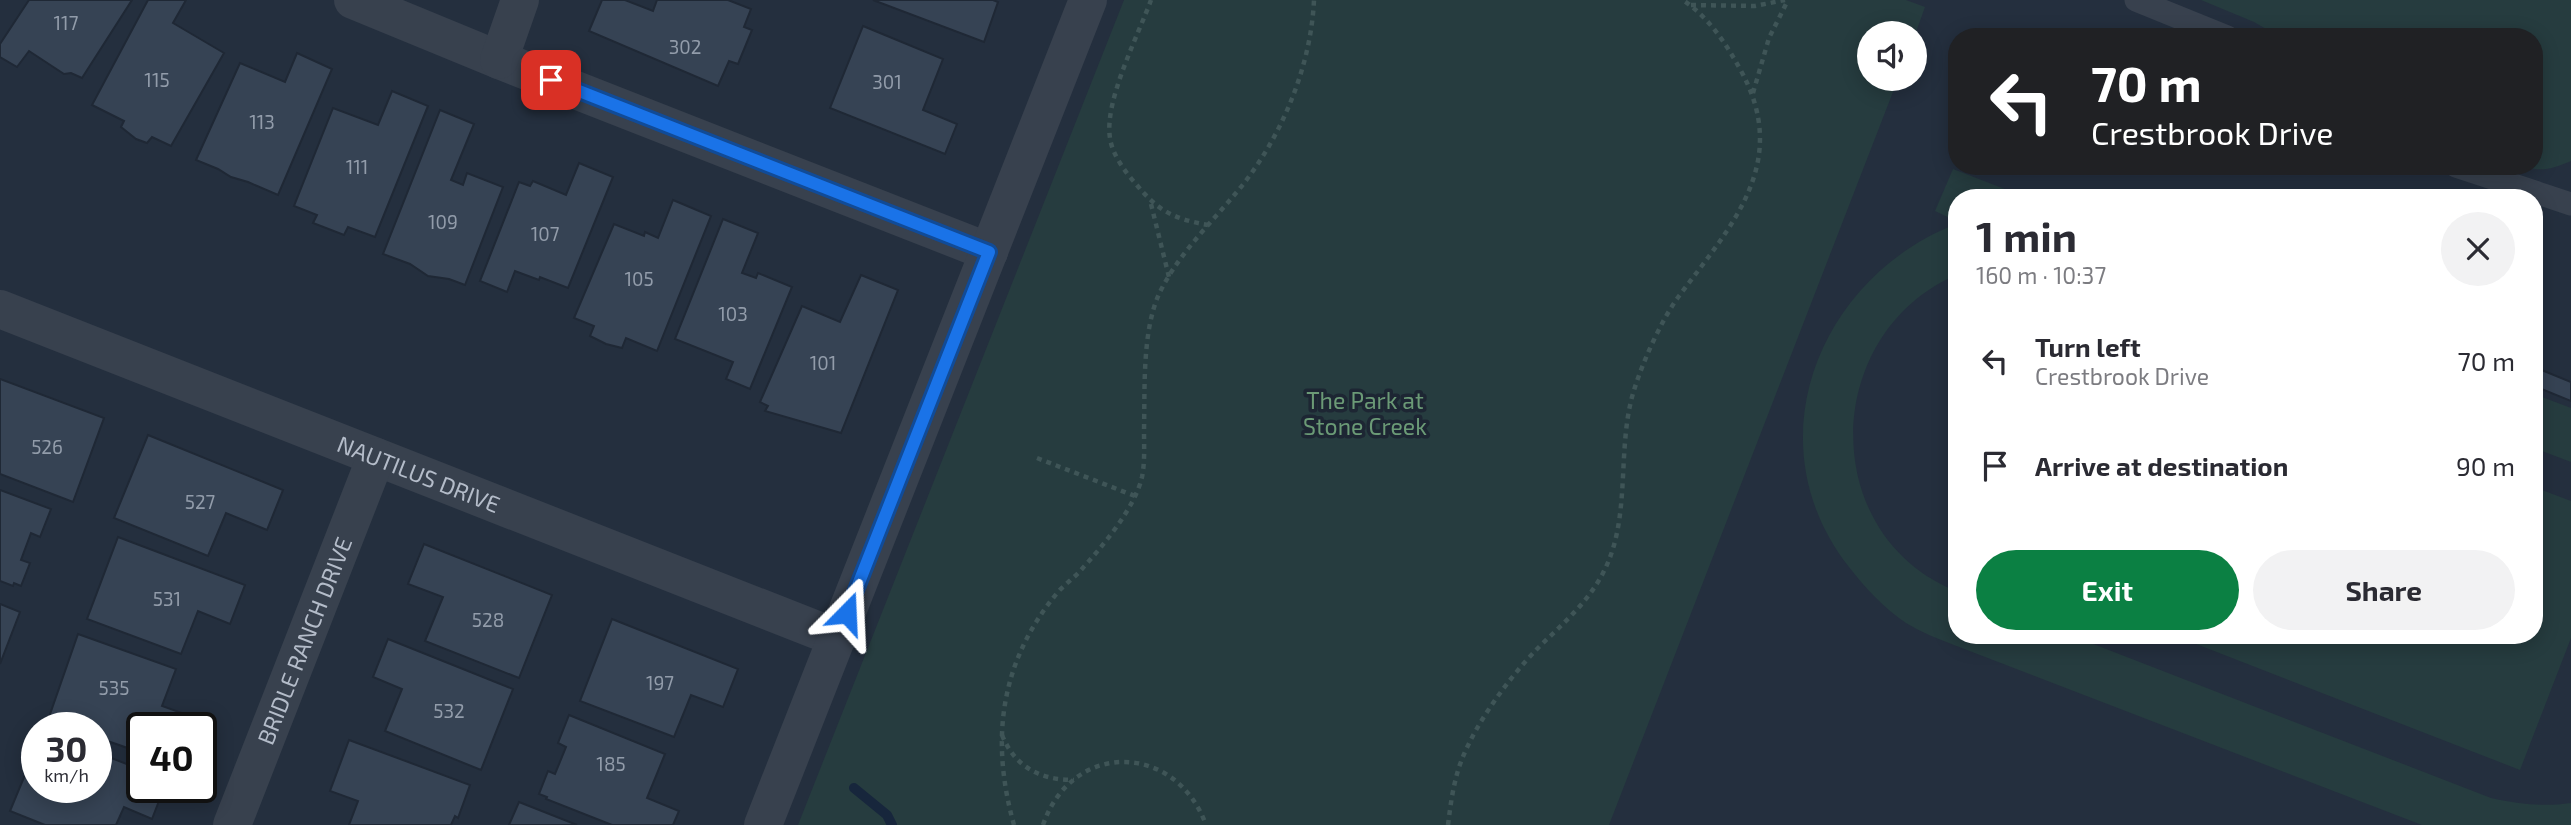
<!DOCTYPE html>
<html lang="en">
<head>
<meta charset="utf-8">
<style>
	:root { --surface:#fff; --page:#f2f2f3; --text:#2b2b33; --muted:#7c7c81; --accent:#0b8043 }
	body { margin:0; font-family:"Exo 2",sans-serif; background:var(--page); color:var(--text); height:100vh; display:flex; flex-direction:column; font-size:26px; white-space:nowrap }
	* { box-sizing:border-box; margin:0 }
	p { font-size:23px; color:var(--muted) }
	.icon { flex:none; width:38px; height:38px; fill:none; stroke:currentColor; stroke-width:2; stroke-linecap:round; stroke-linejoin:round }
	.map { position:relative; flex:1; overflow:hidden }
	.drawer { position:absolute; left:1948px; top:189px; width:595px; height:455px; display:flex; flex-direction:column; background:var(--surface); border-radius:28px; box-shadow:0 4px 18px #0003 }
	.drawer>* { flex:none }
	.hud { position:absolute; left:1948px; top:28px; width:595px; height:147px; border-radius:28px; box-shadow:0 4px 18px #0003; background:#202124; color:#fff; overflow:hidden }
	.controls { position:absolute; left:1857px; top:21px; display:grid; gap:14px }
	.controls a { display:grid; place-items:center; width:70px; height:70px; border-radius:50%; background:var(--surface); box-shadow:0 4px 18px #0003; font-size:35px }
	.speed { position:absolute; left:21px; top:712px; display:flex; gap:14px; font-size:35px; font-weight:700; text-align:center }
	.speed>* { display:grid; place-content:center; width:91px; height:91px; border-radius:50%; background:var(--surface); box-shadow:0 4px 18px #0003; line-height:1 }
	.speed small { font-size:18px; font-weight:400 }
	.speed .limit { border:4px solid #111; border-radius:10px; background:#fff; color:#111 }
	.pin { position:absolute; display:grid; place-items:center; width:60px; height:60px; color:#fff; margin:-30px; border-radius:14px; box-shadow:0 4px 10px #0006 }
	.me { position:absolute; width:77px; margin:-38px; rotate:21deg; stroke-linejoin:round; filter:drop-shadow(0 0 5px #0008) }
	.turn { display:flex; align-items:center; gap:24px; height:147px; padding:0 28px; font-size:32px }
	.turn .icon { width:91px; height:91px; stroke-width:2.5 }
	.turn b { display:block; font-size:49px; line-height:60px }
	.round { display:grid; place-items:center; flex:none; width:74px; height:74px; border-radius:37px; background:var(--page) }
	.headline { display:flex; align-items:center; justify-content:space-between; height:119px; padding:0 28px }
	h1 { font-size:42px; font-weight:700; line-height:52px }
	.button { display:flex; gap:14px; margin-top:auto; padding:14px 28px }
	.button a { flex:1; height:80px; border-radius:42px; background:var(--accent); color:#fff; font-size:28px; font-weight:700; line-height:80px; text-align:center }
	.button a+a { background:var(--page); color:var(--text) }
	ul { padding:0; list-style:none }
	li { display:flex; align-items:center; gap:21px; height:105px; padding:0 28px }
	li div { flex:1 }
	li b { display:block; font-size:26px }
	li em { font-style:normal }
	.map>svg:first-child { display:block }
</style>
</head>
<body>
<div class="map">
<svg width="2571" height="825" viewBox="0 0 2571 825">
	<rect width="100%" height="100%" fill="#242f3e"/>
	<g fill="#263c3f">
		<path d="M 1124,0 L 1906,0 L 1925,7 L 1915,35 L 1914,33 L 1869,33 L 1869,79 L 1898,79 L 1609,825 L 798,825 Z"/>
		<path d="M 2201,0 L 2571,0 L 2571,161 C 2554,168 2541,173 2524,166 L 2534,166 L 2534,37 L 2280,37 L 2254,22 Z"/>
		<path d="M 1953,169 L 2028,198 L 1956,198 L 1956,221 L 1935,211 Z"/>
		<path d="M 1956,224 L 1956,275 C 1821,334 1817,535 1956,591 L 1956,635 L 2070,635 L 2491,798 C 2519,804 2543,807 2571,803 L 2571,825 L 2422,825 L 1954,645 C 1938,639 1921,632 1906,623 C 1884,608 1865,588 1849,567 C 1752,444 1818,278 1956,224 Z"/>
		<path d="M 2534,394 L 2571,408 L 2571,462 L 2534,448 Z"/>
		<path d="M 2534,487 L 2571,501 L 2571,638 L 2520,770 L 2173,635 L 2534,635 Z"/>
	</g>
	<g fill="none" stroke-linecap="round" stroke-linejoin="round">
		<path stroke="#17263c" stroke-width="10" d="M 854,788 L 887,815 L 892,825"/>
	</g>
	<g fill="#364354" stroke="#1f2835" stroke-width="2">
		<path d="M 29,0 L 132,0 L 82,78 L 71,73 L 64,74 L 29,51 L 17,67 L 0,57 L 0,44 Z"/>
		<path d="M 148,0 L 186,0 L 173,23 L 224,53 L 171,146 L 152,137 L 147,143 L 136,139 L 121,127 L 124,121 L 92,105 Z"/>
		<path d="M 602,0 L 625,0 L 653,11 L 657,0 L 728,0 L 751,9 L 744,27 L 752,30 L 738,64 L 729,61 L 718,86 L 589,31 Z"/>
		<path d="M 873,0 L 993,0 L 998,2 L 984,42 Z"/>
		<path d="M 863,26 L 943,59 L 923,110 L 957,124 L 945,154 L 830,108 Z"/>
		<path d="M 297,53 L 332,69 L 278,195 L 248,182 L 231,177 L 218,169 L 196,160 L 240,63 L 285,82 Z"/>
		<path d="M 392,91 L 428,106 L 375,237 L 348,227 L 344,235 L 313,223 L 317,215 L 294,206 L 333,108 L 378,125 Z"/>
		<path d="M 440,110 L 474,124 L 451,180 L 463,185 L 467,173 L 503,187 L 465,285 L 449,279 L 428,276 L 410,264 L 383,254 Z"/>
		<path d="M 579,163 L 613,177 L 568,288 L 540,277 L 539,280 L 515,271 L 507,292 L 480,281 L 519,182 L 530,186 L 533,181 L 566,195 Z"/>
		<path d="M 673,200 L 711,216 L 657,351 L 626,338 L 622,348 L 606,344 L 590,336 L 594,326 L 574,318 L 614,224 L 644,236 L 645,232 L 658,238 Z"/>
		<path d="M 723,219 L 758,233 L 742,273 L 756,278 L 758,273 L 792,287 L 750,389 L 726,379 L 733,362 L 675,339 Z"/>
		<path d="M 861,275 L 898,290 L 841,433 L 765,411 L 768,406 L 760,402 L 802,306 L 840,322 Z"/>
		<path d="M 2534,367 L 2571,382 L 2571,401 L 2534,386 Z"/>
		<path d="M 0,379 L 104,418 L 73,502 L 0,474 Z"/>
		<path d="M 148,435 L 283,490 L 267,530 L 226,513 L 208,556 L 114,518 Z"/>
		<path d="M 0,490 L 51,509 L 40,537 L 31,533 L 21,560 L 30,563 L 21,586 L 14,583 L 13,586 L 0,581 Z"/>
		<path d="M 118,537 L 245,585 L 230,624 L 198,611 L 181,654 L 87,619 Z"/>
		<path d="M 424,544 L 552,595 L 519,678 L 425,641 L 443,597 L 408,584 Z"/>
		<path d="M 0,604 L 20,612 L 0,664 Z"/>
		<path d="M 612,619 L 738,669 L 723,707 L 691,695 L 674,737 L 580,701 Z"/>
		<path d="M 78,634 L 176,669 L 162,706 L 193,717 L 189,728 L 142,728 L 142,753 L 96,737 L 96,728 L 70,728 L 48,720 Z"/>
		<path d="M 388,639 L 513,689 L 481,770 L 385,731 L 402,689 L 373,677 Z"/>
		<path d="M 569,715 L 665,754 L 647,798 L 679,811 L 673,825 L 612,825 L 546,799 L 547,797 L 539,794 L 548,771 L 555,774 L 566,747 L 558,743 Z"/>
		<path d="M 349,740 L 470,785 L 458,818 L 455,816 L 451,825 L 349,825 L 358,801 L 330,791 Z"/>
		<path d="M 37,746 L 37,788 L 96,788 L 96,752 L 142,770 L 142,788 L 164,788 L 152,819 L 124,807 L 116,825 L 45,825 L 10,811 Z"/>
		<path d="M 519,802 L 577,825 L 509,825 Z"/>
	</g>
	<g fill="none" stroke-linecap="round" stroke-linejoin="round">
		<g stroke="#3f5557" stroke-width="4.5" stroke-dasharray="5 5" stroke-linecap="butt">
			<path d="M 1151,0 C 1138,36 1104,101 1110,138 C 1112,154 1125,172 1136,184 C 1158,211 1174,219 1208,225"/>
			<path d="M 1691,5 L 1755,6 L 1785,0"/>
			<path d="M 1753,93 L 1769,38 L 1788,0"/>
			<path d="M 1151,204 L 1169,277"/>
			<path d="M 1037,458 L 1135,496"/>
			<path d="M 1002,735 C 1015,767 1040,780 1074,780"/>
			<path d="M 1014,825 C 990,740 1000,661 1058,592 C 1065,584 1074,578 1081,570 C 1102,547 1135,508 1142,477 C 1145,462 1144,446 1144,430 C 1145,389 1142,332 1159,294 C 1177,256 1209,225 1236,193 C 1280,141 1311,68 1314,0"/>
			<path d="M 1043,825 C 1072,740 1176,742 1206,825"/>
			<path d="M 1448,825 C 1450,809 1452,793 1456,778 C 1466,735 1507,680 1537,649 C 1561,625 1587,604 1603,573 C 1633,516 1615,447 1635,387 C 1644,359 1662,319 1679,296 C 1732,225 1792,162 1740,69 C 1725,42 1709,18 1683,0"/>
		</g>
		<g stroke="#38414e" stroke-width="23">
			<path d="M 2136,0 L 2227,37"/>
			<path d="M 2456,166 L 2571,204"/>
		</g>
		<g stroke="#38414e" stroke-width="38">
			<path d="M 353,0 L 499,60 L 989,252"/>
			<path d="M 499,60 L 520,0"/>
			<path id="s1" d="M 0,309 L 837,638"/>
			<path id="s2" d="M 232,825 L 376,457"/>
		</g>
		<path stroke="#38414e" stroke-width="38" d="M 763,825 L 1088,0"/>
	</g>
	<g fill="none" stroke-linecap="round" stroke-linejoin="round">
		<defs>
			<path id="route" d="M 551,80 L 989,252 L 847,613"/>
		</defs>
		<use href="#route" stroke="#114b97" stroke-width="18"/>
		<use href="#route" stroke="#1a73e8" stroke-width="12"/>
	</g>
	<g text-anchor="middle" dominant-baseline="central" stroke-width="7" stroke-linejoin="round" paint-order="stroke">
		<g font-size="19" fill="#929caa">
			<text x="66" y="22">117</text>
			<text x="685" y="46">302</text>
			<text x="157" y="79">115</text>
			<text x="887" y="81">301</text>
			<text x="262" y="121">113</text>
			<text x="357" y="166">111</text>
			<text x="443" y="221">109</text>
			<text x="545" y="233">107</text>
			<text x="639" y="278">105</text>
			<text x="733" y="313">103</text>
			<text x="823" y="362">101</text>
			<text x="47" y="446">526</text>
			<text x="200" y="501">527</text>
			<text x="167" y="598">531</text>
			<text x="488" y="619">528</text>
			<text x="660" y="682">197</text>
			<text x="114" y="687">535</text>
			<text x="449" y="710">532</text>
			<text x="611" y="763">185</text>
		</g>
		<g font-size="23" fill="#6b9a76" stroke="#1d2633">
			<text x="1365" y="400">The Park at<tspan x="1365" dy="26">Stone Creek</tspan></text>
		</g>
		<g font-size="23" fill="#b4bcc9" stroke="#1d2633">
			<text stroke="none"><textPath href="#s1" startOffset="450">NAUTILUS DRIVE</textPath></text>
			<text stroke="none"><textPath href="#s2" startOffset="198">BRIDLE RANCH DRIVE</textPath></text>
		</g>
	</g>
</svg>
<div class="controls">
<a><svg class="icon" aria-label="sound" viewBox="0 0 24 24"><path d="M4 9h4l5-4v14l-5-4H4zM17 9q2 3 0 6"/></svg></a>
</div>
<div class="speed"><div>30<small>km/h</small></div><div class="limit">40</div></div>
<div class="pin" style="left:551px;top:80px;background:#d93025"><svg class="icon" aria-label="arrive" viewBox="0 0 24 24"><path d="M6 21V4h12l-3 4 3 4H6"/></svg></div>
<svg class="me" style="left:847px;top:613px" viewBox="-20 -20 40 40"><path d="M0-17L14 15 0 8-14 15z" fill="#1a73e8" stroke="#fff" stroke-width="4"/></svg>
<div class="hud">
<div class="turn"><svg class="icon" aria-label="left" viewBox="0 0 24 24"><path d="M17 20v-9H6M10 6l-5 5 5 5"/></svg><div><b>70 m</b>Crestbrook Drive</div></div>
</div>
<section class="drawer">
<div class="headline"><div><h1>1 min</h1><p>160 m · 10:37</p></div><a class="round"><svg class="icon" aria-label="close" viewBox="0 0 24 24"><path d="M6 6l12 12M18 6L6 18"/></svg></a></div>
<ul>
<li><svg class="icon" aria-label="left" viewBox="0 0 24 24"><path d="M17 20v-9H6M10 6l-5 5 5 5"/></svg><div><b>Turn left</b><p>Crestbrook Drive</p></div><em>70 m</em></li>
<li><svg class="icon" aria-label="arrive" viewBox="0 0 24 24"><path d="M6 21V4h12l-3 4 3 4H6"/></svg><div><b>Arrive at destination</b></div><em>90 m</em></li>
</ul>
<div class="button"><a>Exit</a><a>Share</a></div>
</section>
</div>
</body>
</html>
